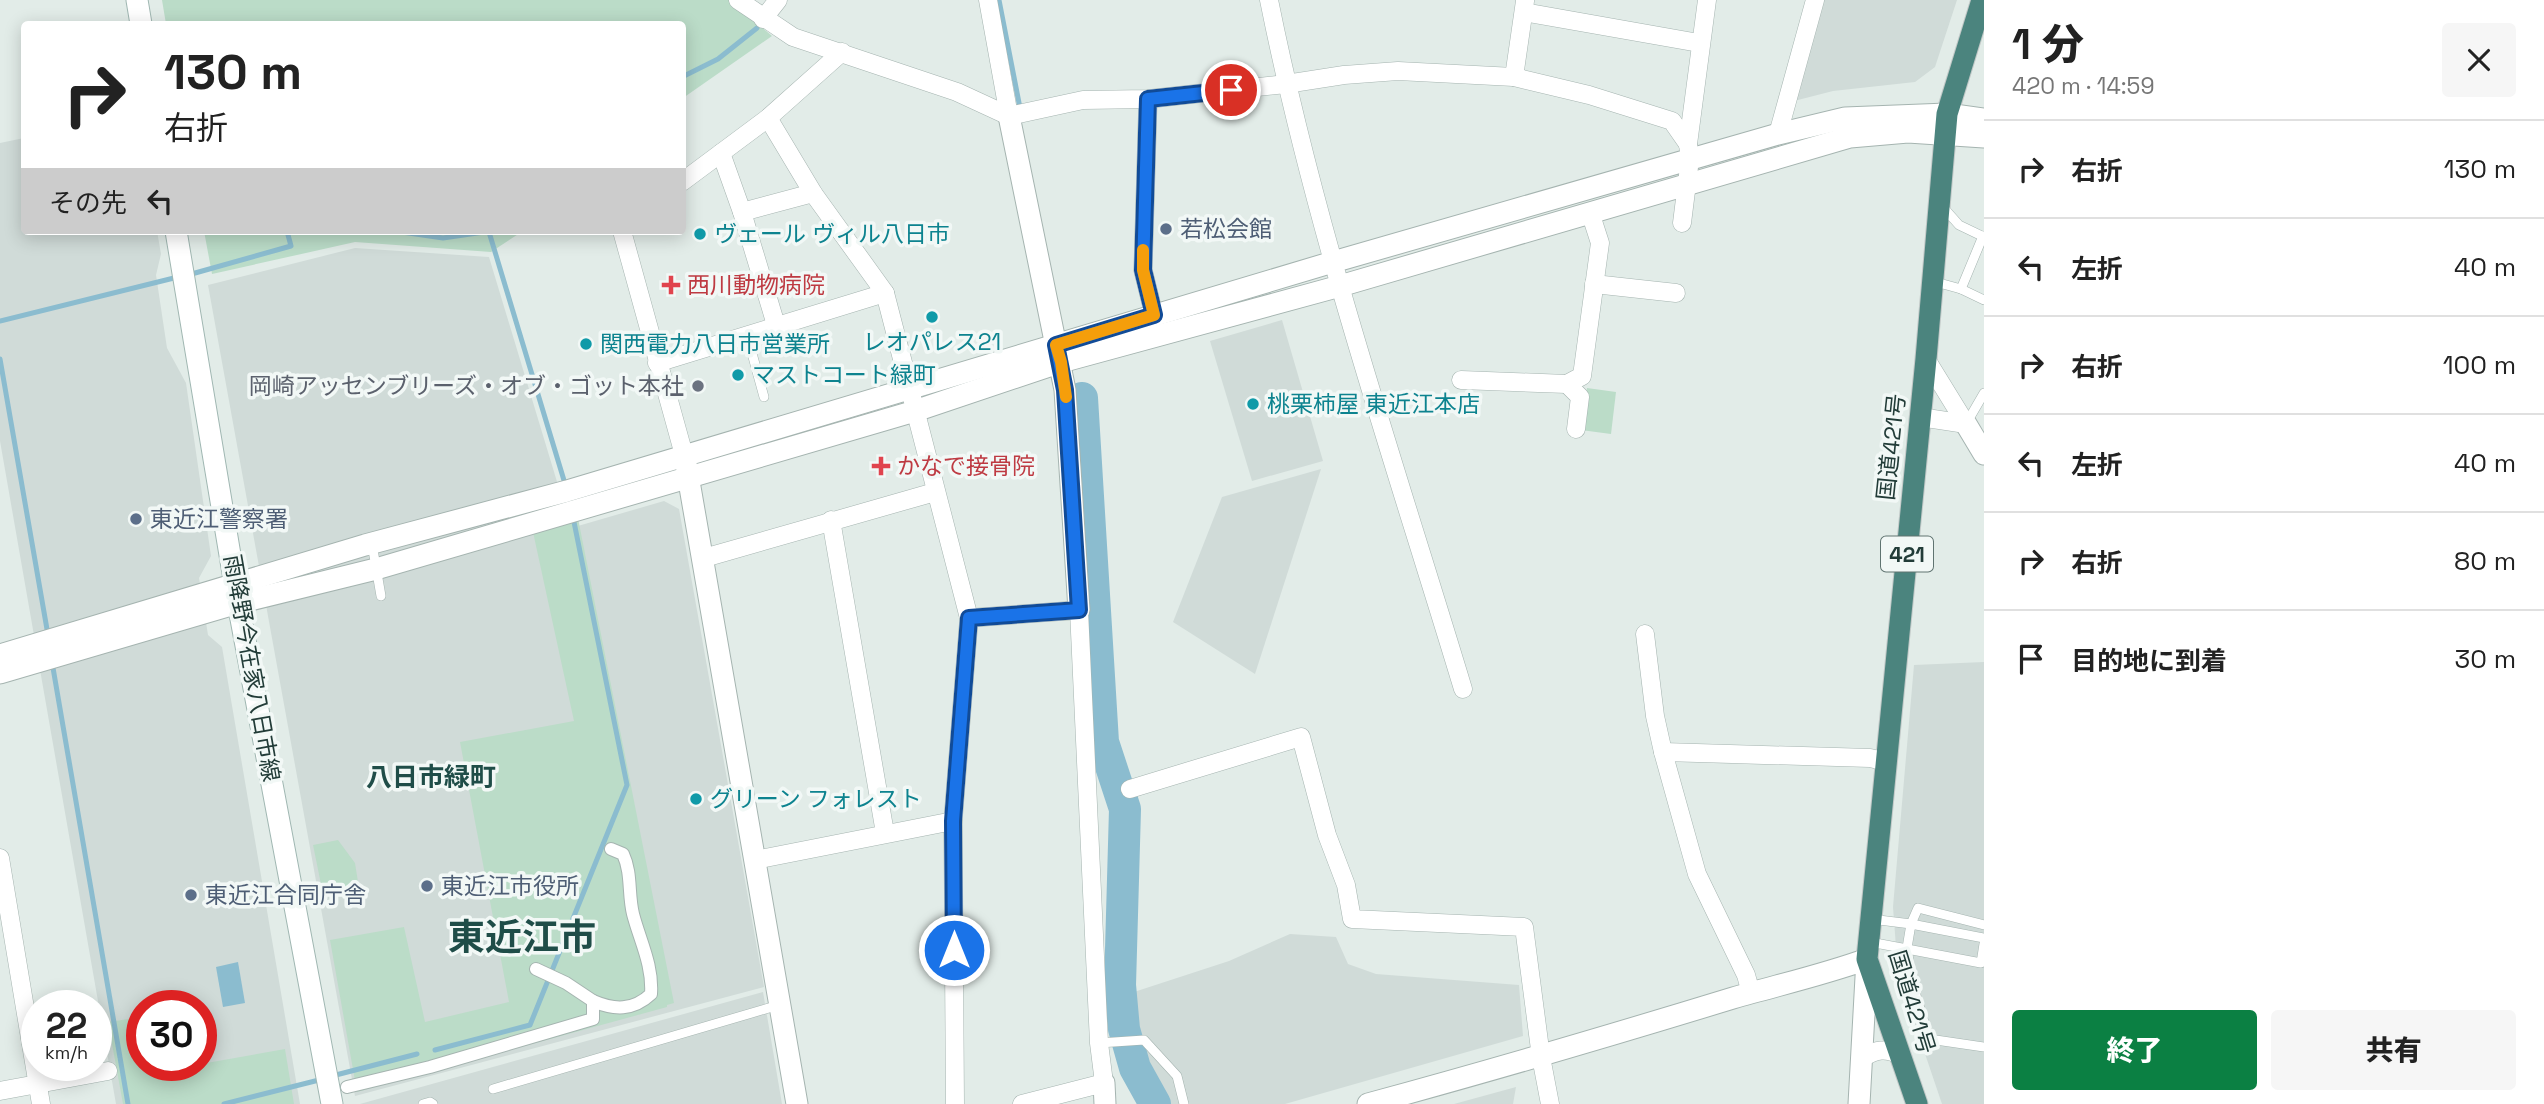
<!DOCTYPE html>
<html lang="ja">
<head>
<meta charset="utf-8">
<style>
	:root { --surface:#fff; --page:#f6f6f6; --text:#222; --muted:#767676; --line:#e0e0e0; --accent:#0b8043 }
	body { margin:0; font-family:"Space Grotesk","Noto Sans JP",sans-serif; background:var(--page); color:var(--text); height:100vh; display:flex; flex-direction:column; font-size:26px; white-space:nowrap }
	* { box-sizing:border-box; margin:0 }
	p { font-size:23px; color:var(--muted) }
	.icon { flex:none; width:38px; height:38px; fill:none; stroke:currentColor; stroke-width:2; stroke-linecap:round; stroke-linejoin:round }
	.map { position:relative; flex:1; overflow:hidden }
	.drawer { display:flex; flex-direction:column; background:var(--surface); width:560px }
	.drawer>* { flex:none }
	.banner { position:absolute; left:21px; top:21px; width:665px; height:214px; border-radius:7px; box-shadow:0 4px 18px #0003; background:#fff; color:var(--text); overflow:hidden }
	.speed { position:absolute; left:21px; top:990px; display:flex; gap:14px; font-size:35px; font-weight:700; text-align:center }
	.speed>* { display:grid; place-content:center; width:91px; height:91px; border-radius:50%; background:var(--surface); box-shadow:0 4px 18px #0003; line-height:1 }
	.speed small { font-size:18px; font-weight:400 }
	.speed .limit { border:10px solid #d22; background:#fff; color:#111 }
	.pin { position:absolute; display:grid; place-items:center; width:60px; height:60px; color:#fff; margin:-30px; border:4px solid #fff; border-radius:50%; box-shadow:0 2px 7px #0007 }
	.me { position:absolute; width:77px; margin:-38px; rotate:0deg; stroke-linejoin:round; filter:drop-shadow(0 0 5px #0008) }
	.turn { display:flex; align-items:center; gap:24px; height:147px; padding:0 28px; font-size:32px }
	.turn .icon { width:91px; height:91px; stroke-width:2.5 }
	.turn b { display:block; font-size:49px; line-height:60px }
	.then { display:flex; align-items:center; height:66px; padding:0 28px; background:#0003; gap:14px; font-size:26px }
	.round { display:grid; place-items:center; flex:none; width:74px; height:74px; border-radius:7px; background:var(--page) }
	.head { display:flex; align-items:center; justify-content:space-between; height:119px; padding:0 28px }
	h1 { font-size:42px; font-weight:800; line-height:52px }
	.primary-button { display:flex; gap:14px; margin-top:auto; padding:14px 28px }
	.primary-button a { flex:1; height:80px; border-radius:7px; background:var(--accent); color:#fff; font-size:28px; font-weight:800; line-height:80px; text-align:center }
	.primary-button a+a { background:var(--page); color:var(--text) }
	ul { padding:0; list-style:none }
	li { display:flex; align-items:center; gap:21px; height:98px; padding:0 28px; border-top:2px solid var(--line) }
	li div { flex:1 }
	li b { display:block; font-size:26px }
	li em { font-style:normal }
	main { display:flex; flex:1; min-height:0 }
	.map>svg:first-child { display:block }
</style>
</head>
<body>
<main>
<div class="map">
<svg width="1984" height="1104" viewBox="0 0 1984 1104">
	<rect width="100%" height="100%" fill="#e2ece8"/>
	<g fill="#d0dbd8" fill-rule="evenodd">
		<path d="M 1822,0 L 1957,0 L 1935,67 L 1915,82 L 1833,91 L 1794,101 Z"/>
		<path d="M 24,138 L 24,231 L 157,231 L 161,254 L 156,275 L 167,348 L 186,383 L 211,556 L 199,578 L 208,635 L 222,647 L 300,1104 L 116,1104 L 0,441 L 0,143 ZM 142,1006 L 201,1006 L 201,1066 L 142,1066 Z"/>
		<path d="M 355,248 L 489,257 L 571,528 L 664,501 L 679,509 L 764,987 L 355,1096 L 208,285 Z"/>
		<path d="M 1282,320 L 1323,461 L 1252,481 L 1210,341 Z"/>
		<path d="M 1321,469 L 1255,674 L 1173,622 L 1222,497 Z"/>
		<path d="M 1984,662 L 1984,1104 L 1942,1104 L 1898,974 L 1893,907 L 1914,665 Z"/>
		<path d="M 1290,934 L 1336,937 L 1348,964 L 1376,974 L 1519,985 L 1523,1036 L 1285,1104 L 1162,1104 L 1162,1095 L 1136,1048 L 1134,992 L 1229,961 Z"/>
		<path d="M 763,992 L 782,1104 L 360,1104 Z"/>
		<path d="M 1516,1087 L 1513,1104 L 1454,1104 Z"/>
	</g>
	<g fill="#bbdcc8">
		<path d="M 162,0 L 730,0 L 772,36 L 683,98 L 682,24 L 166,24 Z"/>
		<path d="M 204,231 L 523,231 L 491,252 L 355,242 L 212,274 Z"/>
		<path d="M 1587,388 L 1616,392 L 1611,434 L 1581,430 Z"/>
		<path d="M 574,498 L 674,1003 L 667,1005 L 667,1007 L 357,1092 L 330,940 L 404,927 L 425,1022 L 509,1002 L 460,742 L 574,721 L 528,509 Z"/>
		<path d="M 338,840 L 355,863 L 359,888 L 323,894 L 313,845 Z"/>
		<path d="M 142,1017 L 142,1066 L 201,1066 L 201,1064 L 285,1049 L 294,1104 L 123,1104 L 108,1022 Z"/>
	</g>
	<path fill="#8bbccf" d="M 238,962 L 245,1003 L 223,1007 L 216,967 Z"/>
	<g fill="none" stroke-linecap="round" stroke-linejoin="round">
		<g stroke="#8bbccf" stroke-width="5">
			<path d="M 999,0 L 1020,108"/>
			<path d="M 682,77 L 718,59 L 757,28"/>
			<path d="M 395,231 L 443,238 L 491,231"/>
			<path d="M 489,232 L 566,487"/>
			<path d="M 188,275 L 291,246 L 287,231"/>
			<path d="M 0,321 L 178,277"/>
			<path d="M 0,359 L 48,635"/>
			<path d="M 52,662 L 128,1104"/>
			<path d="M 435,1050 L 530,1025 L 627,785 L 573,517"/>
			<path d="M 332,1076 L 417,1054"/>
			<path d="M 224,1104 L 323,1079"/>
		</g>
		<path stroke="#8bbccf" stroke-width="32" d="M 1082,398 L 1103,742 L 1125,809 L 1120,985 L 1124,1029 L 1135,1068 L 1155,1104"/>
		<defs>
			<g id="service">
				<path d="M 1943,207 L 1959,225 L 1984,237"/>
				<path d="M 1983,236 L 1961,289 L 1984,300"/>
				<path d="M 1932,281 L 1961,289"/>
				<path d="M 747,335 L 764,397"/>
				<path d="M 1966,424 L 1984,393"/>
				<path d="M 372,544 L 381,596"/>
				<path d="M 1871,919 L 1911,924 L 1918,908 L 1984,925"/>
				<path d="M 1984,938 L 1911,924 L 1907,948 L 1912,982 L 1929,1039 L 1984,1047"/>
				<path d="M 1870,942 L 1981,963 L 1984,944"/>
				<path d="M 1099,1043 L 1144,1040 L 1177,1076 L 1184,1104"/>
				<path d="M 493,1089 L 779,1005"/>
				<path d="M 423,1104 L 430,1102 L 433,1104"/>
			</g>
			<g id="pedestrian">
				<path d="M 536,969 L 566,983 L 593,1001"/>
				<path d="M 347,1087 L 430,1067 L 593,1019 L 593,1001 C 614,1010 633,1011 651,994 C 653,965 640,941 633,914 C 628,894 632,873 623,854 L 611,849"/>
			</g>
			<g id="minor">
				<path d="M 738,0 L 793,37 L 957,92 L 1009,116 L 1083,100 L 1148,99 L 1286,84 L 1344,75 L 1398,71 L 1514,77 L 1589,95 L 1672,121 L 1688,144"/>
				<path d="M 988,0 L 1009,116"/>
				<path d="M 1269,0 C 1316,234 1394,461 1463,689"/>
				<path d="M 1524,12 L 1699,43"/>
				<path d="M 763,19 L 778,0"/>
				<path d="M 1514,77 L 1525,1"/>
				<path d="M 1148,99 L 1143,270 L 1154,315"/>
				<path d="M 768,118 L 813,193 L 885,293 L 969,618 L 953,821 L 955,1104"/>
				<path d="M 1778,134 L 1815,0"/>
				<path d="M 721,153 L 742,212 L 776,325"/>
				<path d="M 682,182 L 768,118 L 842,52"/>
				<path d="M 742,212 L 813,193"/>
				<path d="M 1682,223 L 1690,159 L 1688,144 L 1707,0"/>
				<path d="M 622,231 L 684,455"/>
				<path d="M 1594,284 L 1676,293"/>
				<path d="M 1926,359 L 1966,424"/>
				<path d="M 657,363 L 885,293"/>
				<path d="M 1461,380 L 1567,384"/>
				<path d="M 1920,417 L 1966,424"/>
				<path d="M 1576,429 L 1580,397 L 1567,384 L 1582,376 L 1600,243 L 1590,212"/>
				<path d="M 831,520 L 885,833"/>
				<path d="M 704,558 L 935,492"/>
				<path d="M 969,618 L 1079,610 L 1099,1043 L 1104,1083 L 1022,1104"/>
				<path d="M 1645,634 L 1655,716 L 1663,752 L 1697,874 L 1746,975 L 1751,993"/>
				<path d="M 1663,752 L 1870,758 L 1887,762"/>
				<path d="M 1130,789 L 1301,737 L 1327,835 L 1346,885 L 1352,919 L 1524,927 L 1541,1057 L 1550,1104"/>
				<path d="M 0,858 L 41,1104"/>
				<path d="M 755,860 L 953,821"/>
				<path d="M 1862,1058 C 1877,1049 1885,1048 1901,1055"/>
				<path d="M 0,1091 L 108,1071"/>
			</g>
			<g id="tertiary">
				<path d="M 1009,116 L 1065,390 L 1079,610"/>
				<path d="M 1966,424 L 1984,454"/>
				<path d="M 686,464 L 797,1104"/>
				<path d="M 0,655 L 365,545 L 567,491 L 1333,262 L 1778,134 L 1845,118 L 1947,114 L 1984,119"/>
				<path d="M 0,673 L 238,603 L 376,569 L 915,411 L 1061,362 L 1340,286 L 1850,137 L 1908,132 L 1984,137"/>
				<path d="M 1104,1083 L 1105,1104"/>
				<path d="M 1368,1104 C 1490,1071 1612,1035 1733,998 C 1778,985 1823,975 1867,959 L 1859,1104"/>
			</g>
			<g id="secondary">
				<path d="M 137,0 L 141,24"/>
				<path d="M 176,231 L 238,603 L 332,1104"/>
			</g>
			<path id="trunk" d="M 1917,1104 L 1867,959 L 1926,359 L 1947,114 L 1982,0"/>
		</defs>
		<use href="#service" stroke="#a5b4b0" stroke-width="10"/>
		<use href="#pedestrian" stroke="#a5b4b0" stroke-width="14"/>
		<use href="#minor" stroke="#a5b4b0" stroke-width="19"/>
		<use href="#tertiary" stroke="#a5b4b0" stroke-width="23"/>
		<use href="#secondary" stroke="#a0b7b2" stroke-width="23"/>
		<use href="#trunk" stroke="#c1c8c7" stroke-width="23"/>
		<use href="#service" stroke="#fff" stroke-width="9"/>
		<use href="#pedestrian" stroke="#fff" stroke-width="12"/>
		<use href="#minor" stroke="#fff" stroke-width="18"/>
		<use href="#tertiary" stroke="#fff" stroke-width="21"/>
		<use href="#secondary" stroke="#fff" stroke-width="21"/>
		<use href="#trunk" stroke="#4b847e" stroke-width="21"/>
	</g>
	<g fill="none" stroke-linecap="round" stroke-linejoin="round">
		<defs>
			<path id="route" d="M 954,950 L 953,821 L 969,618 L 1079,610 L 1065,390 L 1056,345 L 1154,315 L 1143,270 L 1148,99 L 1231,90"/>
		</defs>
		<use href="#route" stroke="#114b97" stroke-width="18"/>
		<use href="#route" stroke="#1a73e8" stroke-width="12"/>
		<path stroke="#f59e0b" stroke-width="12" d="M 1066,397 L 1061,362 L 1056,345 L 1154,315 L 1143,270 L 1143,250"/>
	</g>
	<g fill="#5c6f8a" stroke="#f2f8f6" stroke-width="2.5">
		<circle cx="1166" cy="229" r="7"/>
		<circle cx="136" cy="519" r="7"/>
		<circle cx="427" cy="886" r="7"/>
		<circle cx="191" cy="895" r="7"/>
	</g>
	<g fill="#0f9aa8" stroke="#f2f8f6" stroke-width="2.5">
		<circle cx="700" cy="234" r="7"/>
		<circle cx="932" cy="317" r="7"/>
		<circle cx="586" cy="344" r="7"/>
		<circle cx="738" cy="375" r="7"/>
		<circle cx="1253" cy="404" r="7"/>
		<circle cx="696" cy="799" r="7"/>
	</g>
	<g fill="#e0444e" stroke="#f2f8f6" stroke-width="2.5">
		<path d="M667.5 274.5h7v7h7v7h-7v7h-7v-7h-7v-7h7z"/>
		<path d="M877.5 455.5h7v7h7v7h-7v7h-7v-7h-7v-7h7z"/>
	</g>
	<circle fill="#6b7280" stroke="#f2f8f6" stroke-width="2.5" cx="698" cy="386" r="7"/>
	<g text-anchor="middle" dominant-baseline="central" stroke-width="7" stroke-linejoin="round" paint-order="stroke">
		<rect fill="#f2f8f6" stroke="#607471" stroke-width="2" x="1881" y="536.5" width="52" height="35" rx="5"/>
		<g font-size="21" font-weight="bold" fill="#223c38">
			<text x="1907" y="554">421</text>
		</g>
		<g font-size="23" fill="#4e5e75" stroke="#f2f8f6" text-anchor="start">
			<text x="1180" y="229">若松会館</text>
			<text x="150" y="519">東近江警察署</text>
			<text x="441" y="886">東近江市役所</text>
			<text x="205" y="895">東近江合同庁舎</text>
		</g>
		<g font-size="23" fill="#0d838f" stroke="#f2f8f6" text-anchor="start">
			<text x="714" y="234">ヴェール ヴィル八日市</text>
			<text x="932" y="342" text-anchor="middle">レオパレス21</text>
			<text x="600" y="344">関西電力八日市営業所</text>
			<text x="752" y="375">マストコート緑町</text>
			<text x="1267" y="404">桃栗柿屋 東近江本店</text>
			<text x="710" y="799">グリーン フォレスト</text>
		</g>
		<g font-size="23" fill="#be3a42" stroke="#f2f8f6" text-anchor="start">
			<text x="687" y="285">西川動物病院</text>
			<text x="897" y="466">かなで接骨院</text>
		</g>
		<g font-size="23" fill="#5b616d" stroke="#f2f8f6" text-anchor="end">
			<text x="684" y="386">岡崎アッセンブリーズ・オブ・ゴット本社</text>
		</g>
		<g font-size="23" fill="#223c38" stroke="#f2f8f6">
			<text transform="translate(1891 447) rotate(-84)">国道421号</text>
			<text transform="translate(252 668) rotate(80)">雨降野今在家八日市線</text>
			<text transform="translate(1912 1002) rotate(73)">国道421号</text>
		</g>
		<g font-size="26" font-weight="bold" fill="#1f4d48" stroke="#f2f8f6">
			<text x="431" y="777">八日市緑町</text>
		</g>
		<g font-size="37" font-weight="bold" fill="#1f4d48" stroke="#f2f8f6">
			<text x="522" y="937">東近江市</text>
		</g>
	</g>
</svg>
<div class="speed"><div>22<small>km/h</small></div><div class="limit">30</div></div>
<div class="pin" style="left:1231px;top:90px;background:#d93025"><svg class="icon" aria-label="arrive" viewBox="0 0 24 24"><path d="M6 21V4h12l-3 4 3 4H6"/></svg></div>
<svg class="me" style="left:954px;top:950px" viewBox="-20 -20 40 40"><circle r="17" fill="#1a73e8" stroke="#fff" stroke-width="3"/><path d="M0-11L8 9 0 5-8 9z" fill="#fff"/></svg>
<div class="banner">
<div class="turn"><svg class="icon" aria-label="right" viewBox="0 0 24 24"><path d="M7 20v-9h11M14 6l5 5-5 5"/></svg><div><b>130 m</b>右折</div></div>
<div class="then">その先<svg class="icon" aria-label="left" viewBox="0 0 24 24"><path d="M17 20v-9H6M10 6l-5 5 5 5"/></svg></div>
</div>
</div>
<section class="drawer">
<div class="head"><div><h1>1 分</h1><p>420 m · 14:59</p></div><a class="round"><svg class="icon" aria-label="close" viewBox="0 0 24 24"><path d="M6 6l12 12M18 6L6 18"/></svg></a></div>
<ul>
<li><svg class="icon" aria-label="right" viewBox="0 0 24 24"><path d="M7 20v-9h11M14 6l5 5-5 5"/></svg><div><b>右折</b></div><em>130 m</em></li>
<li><svg class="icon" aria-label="left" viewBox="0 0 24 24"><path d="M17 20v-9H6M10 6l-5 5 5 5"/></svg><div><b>左折</b></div><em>40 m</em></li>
<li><svg class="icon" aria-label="right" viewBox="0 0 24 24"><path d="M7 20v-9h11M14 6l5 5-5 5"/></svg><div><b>右折</b></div><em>100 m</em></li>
<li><svg class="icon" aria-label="left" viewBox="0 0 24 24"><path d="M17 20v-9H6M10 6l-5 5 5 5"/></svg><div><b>左折</b></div><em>40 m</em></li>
<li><svg class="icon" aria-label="right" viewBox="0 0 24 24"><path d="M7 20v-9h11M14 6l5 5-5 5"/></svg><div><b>右折</b></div><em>80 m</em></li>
<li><svg class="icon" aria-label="arrive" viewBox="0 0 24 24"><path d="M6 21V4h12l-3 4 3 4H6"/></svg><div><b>目的地に到着</b></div><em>30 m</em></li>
</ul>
<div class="primary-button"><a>終了</a><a>共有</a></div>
</section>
</main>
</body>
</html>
